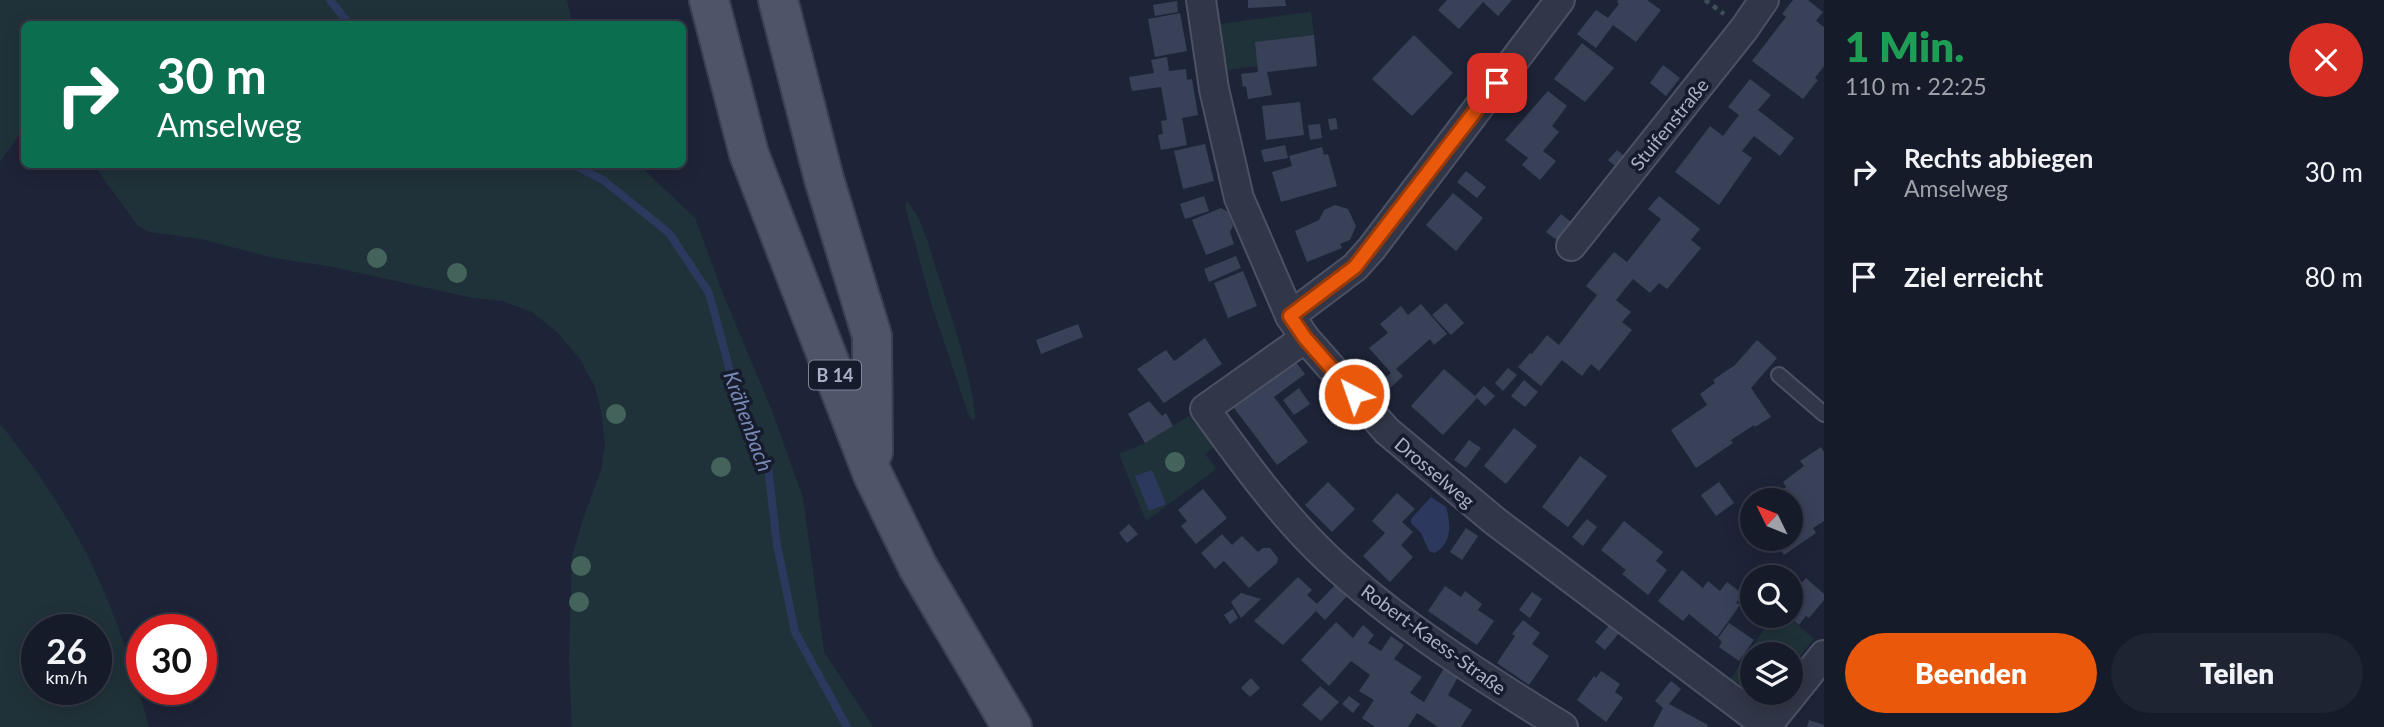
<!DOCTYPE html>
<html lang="de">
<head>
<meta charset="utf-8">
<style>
	:root { --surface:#161b2a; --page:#1f2432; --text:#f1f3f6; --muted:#9ea1a8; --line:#353947; --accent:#ea580c }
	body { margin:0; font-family:Lato,sans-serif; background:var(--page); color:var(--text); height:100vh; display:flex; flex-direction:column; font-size:26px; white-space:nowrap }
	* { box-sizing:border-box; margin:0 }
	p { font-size:23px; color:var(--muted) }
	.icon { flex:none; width:38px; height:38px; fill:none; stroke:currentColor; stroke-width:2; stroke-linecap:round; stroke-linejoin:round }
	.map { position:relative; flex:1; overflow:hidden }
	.drawer { display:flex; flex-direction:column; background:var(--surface); width:560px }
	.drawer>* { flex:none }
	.guide { position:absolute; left:21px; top:21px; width:665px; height:147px; border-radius:10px; box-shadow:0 4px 18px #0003,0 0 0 2px var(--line); background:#0b6e4f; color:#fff; overflow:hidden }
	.needle { width:46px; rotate:313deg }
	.fabs { position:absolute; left:1740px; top:488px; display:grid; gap:14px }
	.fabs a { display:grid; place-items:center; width:63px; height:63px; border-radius:50%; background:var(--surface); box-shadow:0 4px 18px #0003,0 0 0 2px var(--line); font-size:35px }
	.speed { position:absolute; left:21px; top:614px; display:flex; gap:14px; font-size:35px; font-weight:700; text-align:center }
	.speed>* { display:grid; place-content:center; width:91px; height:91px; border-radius:50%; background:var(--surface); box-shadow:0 4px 18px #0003,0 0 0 2px var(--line); line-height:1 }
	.speed small { font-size:18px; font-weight:400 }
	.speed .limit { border:10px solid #d22; background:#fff; color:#111 }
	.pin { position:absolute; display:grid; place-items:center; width:60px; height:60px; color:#fff; margin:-30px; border-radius:14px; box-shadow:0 4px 10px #0006 }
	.me { position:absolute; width:77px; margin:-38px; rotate:319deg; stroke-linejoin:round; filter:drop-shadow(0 0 5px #0008) }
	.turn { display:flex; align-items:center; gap:24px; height:147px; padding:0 21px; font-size:32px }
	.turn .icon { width:91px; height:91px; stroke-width:2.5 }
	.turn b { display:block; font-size:49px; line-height:60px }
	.round { display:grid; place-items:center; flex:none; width:74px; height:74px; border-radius:37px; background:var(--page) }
	.headline { display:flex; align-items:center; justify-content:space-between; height:119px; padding:0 21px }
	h1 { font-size:42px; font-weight:800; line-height:52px; color:#1e9e55 }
	.button { display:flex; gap:14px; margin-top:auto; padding:14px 21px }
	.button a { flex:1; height:80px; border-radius:42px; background:var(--accent); color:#fff; font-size:28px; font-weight:800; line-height:80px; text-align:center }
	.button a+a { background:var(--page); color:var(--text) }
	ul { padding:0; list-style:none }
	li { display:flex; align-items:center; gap:21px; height:105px; padding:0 21px }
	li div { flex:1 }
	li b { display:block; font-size:26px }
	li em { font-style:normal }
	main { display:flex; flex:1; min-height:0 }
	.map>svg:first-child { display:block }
</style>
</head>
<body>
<main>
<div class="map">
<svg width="1824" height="727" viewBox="0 0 1824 727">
	<rect width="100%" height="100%" fill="#1e2438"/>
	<g fill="#203239" fill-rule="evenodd">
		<path d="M 0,0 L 567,0 L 572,24 L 24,24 L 24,128 L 0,162 Z"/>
		<path d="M 1311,12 L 1314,35 L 1258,66 L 1225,70 L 1219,24 Z"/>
		<path d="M 94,165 L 639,165 L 695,218 L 723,294 L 772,411 L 803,498 L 824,652 L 873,727 L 572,727 L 569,661 L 572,557 L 582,522 L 601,470 L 605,444 L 601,410 L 595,387 L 580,359 L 558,333 L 532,312 L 503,301 L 473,298 L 328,266 L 274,258 L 201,239 L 150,232 L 138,226 Z"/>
		<path d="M 907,201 C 925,223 931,255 940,281 C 952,320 973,379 975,418 L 973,421 L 968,413 L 932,306 L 905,206 Z"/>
		<path d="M 1189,416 L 1214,447 L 1205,454 L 1216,469 L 1146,521 L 1119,454 L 1145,443 Z"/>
		<path d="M 0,424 C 39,472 82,536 105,594 C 123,637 137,682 149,727 L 0,727 ZM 96,630 L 96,690 L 37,690 L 37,630 Z"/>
		<path d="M 1773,616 L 1787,616 L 1814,639 L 1790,668 L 1790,654 L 1752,654 L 1752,693 L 1769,693 L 1761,703 L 1729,681 Z"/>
	</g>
	<g fill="#2c385d">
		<path d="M 1152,470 L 1166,504 L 1149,511 L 1135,476 Z"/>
		<path d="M 1431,497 L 1446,507 C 1451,524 1452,543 1435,553 L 1429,551 L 1421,533 L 1411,523 L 1411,519 Z"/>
	</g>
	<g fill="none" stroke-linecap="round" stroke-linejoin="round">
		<g stroke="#2c385d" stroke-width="8">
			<path d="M 330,0 L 349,24"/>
			<path d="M 572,164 L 603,180 L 669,233 L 709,293 L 734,386 L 768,467 L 777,545 L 795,632 L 847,727"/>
		</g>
	</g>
	<g fill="#394159">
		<path d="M 1248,0 L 1285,0 L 1286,6 L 1248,8 Z"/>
		<path d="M 1447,0 L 1512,0 L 1498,16 L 1483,2 L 1459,29 L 1438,10 Z"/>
		<path d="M 1618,0 L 1647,0 L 1661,10 L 1636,42 L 1613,25 L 1596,48 L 1577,34 L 1596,10 L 1608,18 L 1619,4 L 1617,2 Z"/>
		<path d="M 1793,0 L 1808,0 L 1823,12 L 1816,21 L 1824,27 L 1824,66 L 1815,78 L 1818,80 L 1803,99 L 1752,61 L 1786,17 L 1782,14 Z"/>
		<path d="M 1177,1 L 1178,12 L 1155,16 L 1153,5 Z"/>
		<path d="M 1180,13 L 1187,51 L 1155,57 L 1148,19 Z"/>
		<path d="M 1314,35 L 1317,66 L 1267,72 L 1272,95 L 1248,99 L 1246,86 L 1243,87 L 1241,74 L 1258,72 L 1255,42 Z"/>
		<path d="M 1414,35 L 1453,73 L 1412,116 L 1372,79 Z"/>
		<path d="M 1582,43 L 1614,68 L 1585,102 L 1554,79 Z"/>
		<path d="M 1167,57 L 1169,71 L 1186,69 L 1187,80 L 1192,79 L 1198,115 L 1182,118 L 1187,145 L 1161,150 L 1158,135 L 1163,134 L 1161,121 L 1167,120 L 1161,87 L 1132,91 L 1129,77 L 1154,73 L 1151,60 Z"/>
		<path d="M 1663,65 L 1680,78 L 1666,96 L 1650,83 Z"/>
		<path d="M 1750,79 L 1771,95 L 1758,110 L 1794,138 L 1780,156 L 1754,136 L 1742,151 L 1752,158 L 1719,205 L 1675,172 L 1710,126 L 1723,136 L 1739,115 L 1728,107 Z"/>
		<path d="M 1548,91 L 1567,106 L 1552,126 L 1559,132 L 1543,151 L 1556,161 L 1540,180 L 1522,165 L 1528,158 L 1505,140 Z"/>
		<path d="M 1300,102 L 1304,135 L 1266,140 L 1262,106 Z"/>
		<path d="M 1336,118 L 1338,129 L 1330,130 L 1328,119 Z"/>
		<path d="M 1320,124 L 1322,138 L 1310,140 L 1308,125 Z"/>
		<path d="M 1205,144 L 1214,181 L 1183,189 L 1174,151 Z"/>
		<path d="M 1285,145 L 1288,158 L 1264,162 L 1261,150 Z"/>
		<path d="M 1322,147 L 1324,155 L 1328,154 L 1337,186 L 1281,202 L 1272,172 L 1292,166 L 1289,156 Z"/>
		<path d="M 1617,150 L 1625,157 L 1616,167 L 1608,160 Z"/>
		<path d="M 1466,171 L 1486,187 L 1477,198 L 1457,182 Z"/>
		<path d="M 1453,193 L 1483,218 L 1456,251 L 1426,225 Z"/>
		<path d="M 1204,196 L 1209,211 L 1185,219 L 1180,204 Z"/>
		<path d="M 1659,196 L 1700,229 L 1691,240 L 1701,248 L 1667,289 L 1659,283 L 1650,293 L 1633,279 L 1616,300 L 1631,312 L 1622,322 L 1632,330 L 1599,371 L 1591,364 L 1582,376 L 1562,360 L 1541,386 L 1518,367 L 1530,353 L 1532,354 L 1547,335 L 1559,345 L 1597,295 L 1586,286 L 1599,270 L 1614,252 L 1627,262 L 1661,219 L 1648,209 Z"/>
		<path d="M 1335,205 L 1348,209 L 1356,226 L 1350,240 L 1340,244 L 1342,248 L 1307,262 L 1295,231 L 1319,220 L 1324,210 Z"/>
		<path d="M 1221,208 L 1228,212 L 1233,226 L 1230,232 L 1234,244 L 1206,255 L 1192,220 Z"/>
		<path d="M 1561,214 L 1571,222 L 1558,241 L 1546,232 Z"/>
		<path d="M 1236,256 L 1241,268 L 1209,282 L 1204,269 Z"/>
		<path d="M 1243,271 L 1257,306 L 1228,318 L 1214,283 Z"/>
		<path d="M 1446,303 L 1464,323 L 1451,335 L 1432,315 Z"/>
		<path d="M 1421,304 L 1447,334 L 1434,345 L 1430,339 L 1396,369 L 1403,376 L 1388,390 L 1381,382 L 1391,373 L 1369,348 L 1388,333 L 1380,324 L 1401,306 L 1408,315 Z"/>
		<path d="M 1078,324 L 1083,337 L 1041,354 L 1036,340 Z"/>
		<path d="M 1205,338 L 1222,364 L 1164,403 L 1137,369 L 1166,350 L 1174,361 L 1176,360 Z"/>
		<path d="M 1757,340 L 1777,358 L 1751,388 L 1771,417 L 1755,427 L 1754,425 L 1731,440 L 1733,443 L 1696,468 L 1671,430 L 1707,405 L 1700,394 L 1715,383 L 1713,380 L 1735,365 Z"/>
		<path d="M 1295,361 L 1305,374 L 1274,397 L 1308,442 L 1277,465 L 1231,404 L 1262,381 L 1264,384 Z"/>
		<path d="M 1508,368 L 1517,375 L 1503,391 L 1495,383 Z"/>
		<path d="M 1444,369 L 1475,396 L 1484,386 L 1495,396 L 1485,406 L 1477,398 L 1443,435 L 1411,406 Z"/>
		<path d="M 1524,380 L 1538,392 L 1525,407 L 1511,396 Z"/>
		<path d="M 1299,388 L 1310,404 L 1294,415 L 1283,400 Z"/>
		<path d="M 1149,401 L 1162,416 L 1166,413 L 1173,426 L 1145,443 L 1128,414 Z"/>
		<path d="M 1514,428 L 1537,446 L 1506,484 L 1484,466 Z"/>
		<path d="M 1469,440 L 1481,448 L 1466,468 L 1454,460 Z"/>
		<path d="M 1821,447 L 1824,452 L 1824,521 L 1813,528 L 1816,533 L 1784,555 L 1773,539 L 1790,539 L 1790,500 L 1767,500 L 1786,487 L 1783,482 L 1804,466 L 1800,461 Z"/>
		<path d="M 1580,456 L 1607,476 L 1568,527 L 1542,507 Z"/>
		<path d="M 1328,482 L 1355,509 L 1332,532 L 1305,505 Z"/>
		<path d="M 1719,482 L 1734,503 L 1716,516 L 1701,495 Z"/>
		<path d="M 1203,489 L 1227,518 L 1196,544 L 1181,526 L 1187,521 L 1178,510 Z"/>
		<path d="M 1397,493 L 1415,509 L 1402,522 L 1413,532 L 1401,545 L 1413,557 L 1390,582 L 1363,556 L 1385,533 L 1372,521 Z"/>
		<path d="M 1752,506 L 1752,525 L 1749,527 L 1740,514 Z"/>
		<path d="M 1587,519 L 1597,527 L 1583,546 L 1572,537 Z"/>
		<path d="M 1624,521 L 1663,552 L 1656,561 L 1667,570 L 1648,595 L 1622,574 L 1626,570 L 1601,550 Z"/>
		<path d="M 1129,524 L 1138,534 L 1127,543 L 1119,533 Z"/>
		<path d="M 1466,528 L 1478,536 L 1462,560 L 1450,552 Z"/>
		<path d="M 1222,534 L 1232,545 L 1242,536 L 1258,552 L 1263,548 L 1270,548 L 1278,558 L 1277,563 L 1249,588 L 1224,561 L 1215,569 L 1201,553 Z"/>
		<path d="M 1682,570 L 1703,588 L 1708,581 L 1720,591 L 1727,582 L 1743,594 L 1736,603 L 1740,605 L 1717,637 L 1689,614 L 1683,621 L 1658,601 Z"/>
		<path d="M 1298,577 L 1312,590 L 1307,595 L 1317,604 L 1335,585 L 1347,596 L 1325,620 L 1316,611 L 1283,645 L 1254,621 Z"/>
		<path d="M 1806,578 L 1824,594 L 1824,600 L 1809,618 L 1806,616 L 1799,625 L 1791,618 L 1798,609 L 1790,602 L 1790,596 Z"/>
		<path d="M 1445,586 L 1461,597 L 1465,591 L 1482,604 L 1478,610 L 1494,621 L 1477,645 L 1428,611 Z"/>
		<path d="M 1532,592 L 1542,599 L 1530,618 L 1519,610 Z"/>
		<path d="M 1241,593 L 1261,599 L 1241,618 L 1231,602 Z"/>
		<path d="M 1233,609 L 1238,618 L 1230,624 L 1224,615 Z"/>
		<path d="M 1523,620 L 1540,633 L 1532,644 L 1549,656 L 1529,685 L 1497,663 L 1515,636 L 1512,634 Z"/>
		<path d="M 1336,622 L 1353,638 L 1363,625 L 1374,635 L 1368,643 L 1381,651 L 1391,636 L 1404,645 L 1394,659 L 1422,677 L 1410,693 L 1424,702 L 1444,668 L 1458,677 L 1448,695 L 1472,710 L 1461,727 L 1438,727 L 1417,713 L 1408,727 L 1375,727 L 1362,718 L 1374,700 L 1359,691 L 1370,675 L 1351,661 L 1329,686 L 1301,660 Z"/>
		<path d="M 1729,623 L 1754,640 L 1739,661 L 1719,647 L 1722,642 L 1718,638 Z"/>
		<path d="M 1610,624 L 1620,632 L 1605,650 L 1595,642 Z"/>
		<path d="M 1601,671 L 1620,684 L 1615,692 L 1623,698 L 1606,722 L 1577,700 L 1594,676 L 1596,678 Z"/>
		<path d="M 1251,678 L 1260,688 L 1250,697 L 1241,688 Z"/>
		<path d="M 1671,681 L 1681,689 L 1669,704 L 1708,725 L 1707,727 L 1653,727 L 1663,708 L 1655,701 Z"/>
		<path d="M 1320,686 L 1339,702 L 1321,721 L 1302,705 Z"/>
		<path d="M 1349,696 L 1360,704 L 1353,713 L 1342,704 Z"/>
		<path d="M 1809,720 L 1824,725 L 1824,727 L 1807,727 Z"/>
	</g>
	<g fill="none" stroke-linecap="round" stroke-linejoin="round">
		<defs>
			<path id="service" d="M 1779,375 L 1824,414"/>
			<g id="minor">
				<path d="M 1201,0 L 1214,89 L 1239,198 L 1290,316 L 1305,338 L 1387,431 L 1496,522 L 1767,726"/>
				<path d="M 1571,246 L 1744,29 L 1764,0"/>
				<path d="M 1290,316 L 1355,267 L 1372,248 L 1560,0"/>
				<path d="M 1305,338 L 1205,409 C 1242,460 1280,513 1326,557 C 1397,624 1481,676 1563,727"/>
				<path d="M 1766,727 L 1824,655"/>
			</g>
			<g id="primary">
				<path d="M 709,0 L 749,154 L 873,475 L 918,567 L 1012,727"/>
				<path d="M 778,0 L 824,179 L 872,336 L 873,452"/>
			</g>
		</defs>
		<use href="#service" stroke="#4c5164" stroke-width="18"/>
		<use href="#minor" stroke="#4c5164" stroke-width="32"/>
		<use href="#primary" stroke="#3b4052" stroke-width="42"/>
		<path stroke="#3d4f57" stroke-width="4.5" stroke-dasharray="5 5" stroke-linecap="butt" d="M 1705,0 L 1724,14"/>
		<use href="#service" stroke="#313748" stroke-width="14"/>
		<use href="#minor" stroke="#313748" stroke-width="28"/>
		<use href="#primary" stroke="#4f5569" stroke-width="38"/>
	</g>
	<g fill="#43635b">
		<circle cx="377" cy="258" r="10"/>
		<circle cx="457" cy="273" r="10"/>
		<circle cx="616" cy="414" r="10"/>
		<circle cx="1175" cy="462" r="10"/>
		<circle cx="721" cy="467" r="10"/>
		<circle cx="581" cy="566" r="10"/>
		<circle cx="579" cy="602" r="10"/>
	</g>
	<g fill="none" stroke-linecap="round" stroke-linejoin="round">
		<defs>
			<path id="route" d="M 1354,394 L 1305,338 L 1290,316 L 1355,267 L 1497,83"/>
		</defs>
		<use href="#route" stroke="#983908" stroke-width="18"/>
		<use href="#route" stroke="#ea580c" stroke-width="12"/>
	</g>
	<g text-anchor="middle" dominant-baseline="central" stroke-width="7" stroke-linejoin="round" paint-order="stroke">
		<rect fill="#171c2d" stroke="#7f8498" stroke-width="2" x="809" y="360.5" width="52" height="29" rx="5"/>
		<g font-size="18" font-weight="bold" fill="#abb1c6">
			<text x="835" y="375">B 14</text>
		</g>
		<g font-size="19" fill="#abb1c6" stroke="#171c2d">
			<text transform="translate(1669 124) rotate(-51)">Stuifenstraße</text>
			<text transform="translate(1435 472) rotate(40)">Drosselweg</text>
			<text transform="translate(1434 639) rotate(36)">Robert-Kaess-Straße</text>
		</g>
		<g font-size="21" font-style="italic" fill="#7888b5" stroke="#171c2d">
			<text transform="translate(749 421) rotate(70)">Krähenbach</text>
		</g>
	</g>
</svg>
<div class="fabs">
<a><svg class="needle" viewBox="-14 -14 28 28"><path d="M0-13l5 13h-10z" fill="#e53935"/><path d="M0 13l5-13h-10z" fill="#9ea1a8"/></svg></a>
<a><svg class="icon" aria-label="search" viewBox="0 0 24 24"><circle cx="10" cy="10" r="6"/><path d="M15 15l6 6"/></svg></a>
<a><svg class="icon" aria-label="layers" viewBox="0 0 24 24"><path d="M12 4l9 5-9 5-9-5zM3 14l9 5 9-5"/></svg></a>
</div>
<div class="speed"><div>26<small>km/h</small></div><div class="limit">30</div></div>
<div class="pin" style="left:1497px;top:83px;background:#d93025"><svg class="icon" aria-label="arrive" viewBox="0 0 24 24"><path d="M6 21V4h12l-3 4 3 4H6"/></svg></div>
<svg class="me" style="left:1354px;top:394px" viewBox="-20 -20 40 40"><circle r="17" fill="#ea580c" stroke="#fff" stroke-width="3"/><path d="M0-11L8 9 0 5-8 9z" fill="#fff"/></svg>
<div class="guide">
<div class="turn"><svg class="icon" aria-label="right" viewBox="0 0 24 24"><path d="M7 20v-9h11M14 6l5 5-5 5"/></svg><div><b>30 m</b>Amselweg</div></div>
</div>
</div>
<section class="drawer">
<div class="headline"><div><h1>1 Min.</h1><p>110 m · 22:25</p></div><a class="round" style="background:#d93025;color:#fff"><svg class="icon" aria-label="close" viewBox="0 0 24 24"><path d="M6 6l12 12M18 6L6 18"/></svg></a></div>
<ul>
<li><svg class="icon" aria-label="right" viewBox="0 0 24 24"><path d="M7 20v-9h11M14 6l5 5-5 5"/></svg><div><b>Rechts abbiegen</b><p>Amselweg</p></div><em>30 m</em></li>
<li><svg class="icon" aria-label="arrive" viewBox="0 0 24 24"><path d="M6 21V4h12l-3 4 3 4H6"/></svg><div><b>Ziel erreicht</b></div><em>80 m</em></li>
</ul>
<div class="button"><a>Beenden</a><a>Teilen</a></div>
</section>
</main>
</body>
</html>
